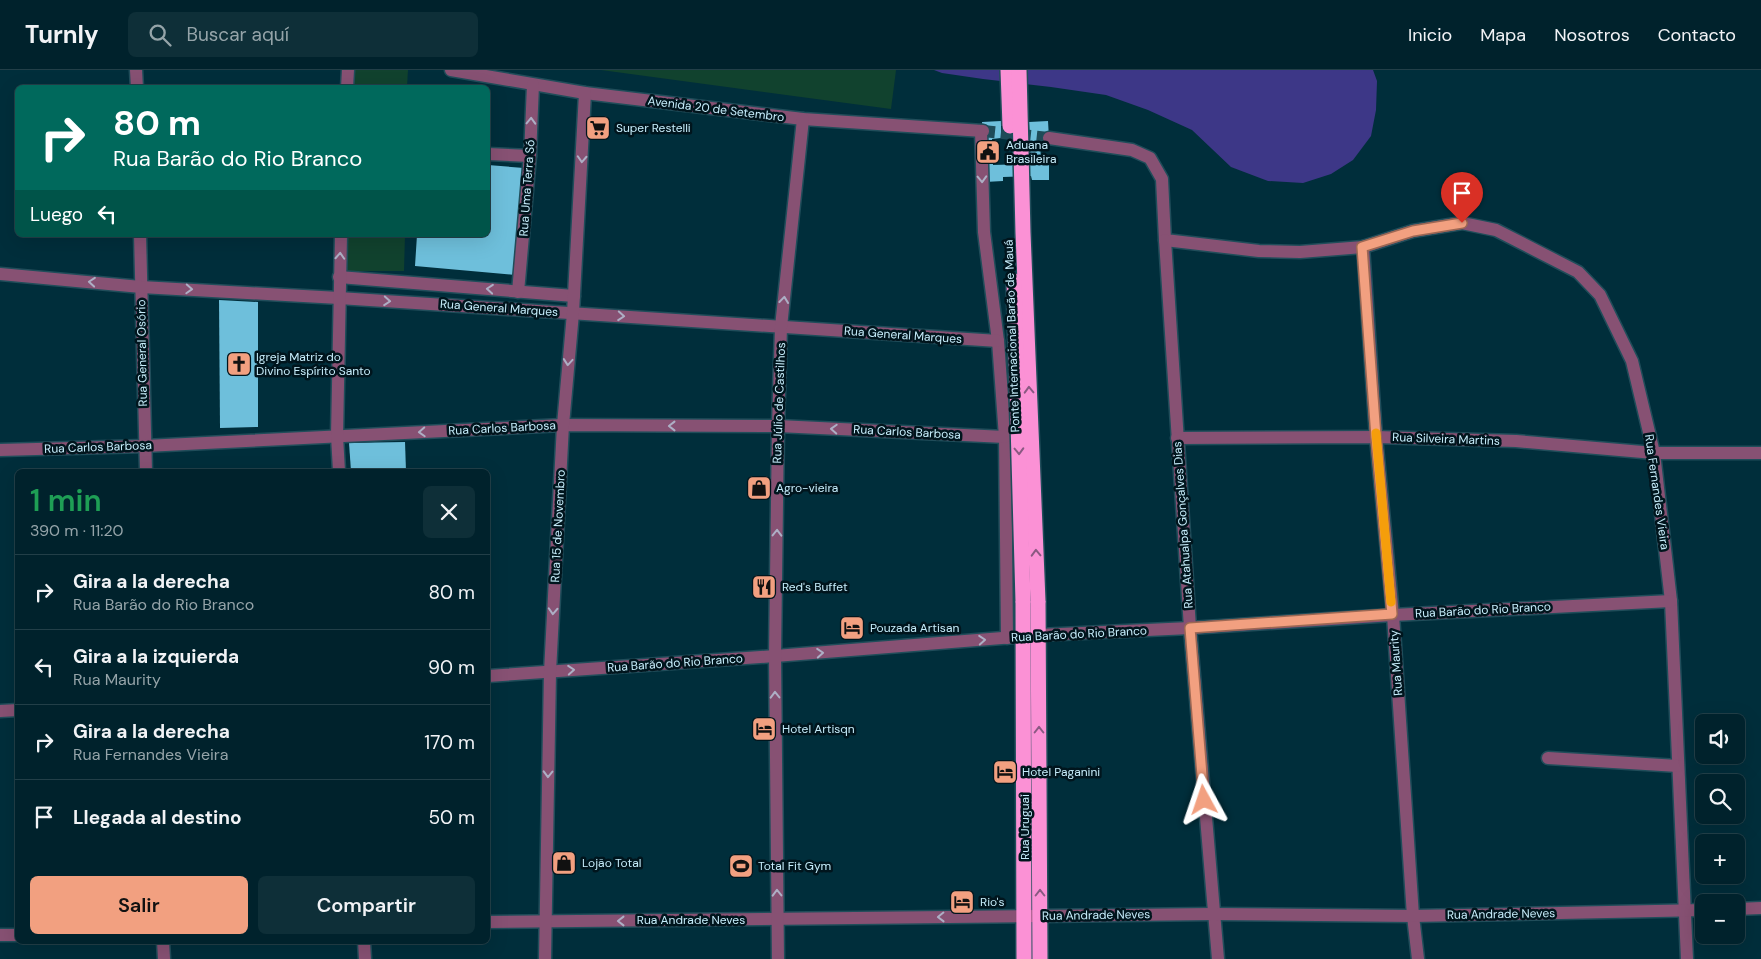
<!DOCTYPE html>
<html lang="es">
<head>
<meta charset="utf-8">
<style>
	:root { --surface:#00222c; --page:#0e2f38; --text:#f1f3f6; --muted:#95a4a9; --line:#223f48; --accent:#f2a080 }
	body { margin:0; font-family:"DM Sans",sans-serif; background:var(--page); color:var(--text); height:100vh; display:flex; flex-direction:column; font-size:19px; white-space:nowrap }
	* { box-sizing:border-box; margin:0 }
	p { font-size:16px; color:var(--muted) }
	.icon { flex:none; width:28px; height:28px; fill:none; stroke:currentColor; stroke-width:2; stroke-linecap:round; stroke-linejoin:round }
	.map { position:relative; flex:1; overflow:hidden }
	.side { position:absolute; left:15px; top:399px; width:475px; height:475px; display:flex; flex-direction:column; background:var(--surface); border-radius:8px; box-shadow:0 5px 20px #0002,0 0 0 1px var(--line) }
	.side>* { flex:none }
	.top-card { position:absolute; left:15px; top:15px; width:475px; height:152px; border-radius:8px; box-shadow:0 5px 20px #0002,0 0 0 1px var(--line); background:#00695c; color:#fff; overflow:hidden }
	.buttons { position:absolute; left:1695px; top:644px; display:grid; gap:10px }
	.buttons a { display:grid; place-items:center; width:50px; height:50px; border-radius:8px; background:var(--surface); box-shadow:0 5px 20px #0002,0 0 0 1px var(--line); font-size:25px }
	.pin { position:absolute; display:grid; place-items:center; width:42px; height:42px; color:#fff; margin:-51px -21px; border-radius:50% 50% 50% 0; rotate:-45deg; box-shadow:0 0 5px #0007 }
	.pin .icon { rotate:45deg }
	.me { position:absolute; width:55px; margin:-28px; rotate:355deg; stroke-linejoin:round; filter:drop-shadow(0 0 4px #0008) }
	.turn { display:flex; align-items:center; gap:18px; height:105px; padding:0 15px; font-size:22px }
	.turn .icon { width:65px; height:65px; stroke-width:2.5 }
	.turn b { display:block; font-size:35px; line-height:42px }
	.then { display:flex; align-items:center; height:48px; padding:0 15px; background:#0003; gap:10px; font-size:19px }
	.round { display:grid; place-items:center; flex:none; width:52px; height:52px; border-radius:8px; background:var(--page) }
	.head { display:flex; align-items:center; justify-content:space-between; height:85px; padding:0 15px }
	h1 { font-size:30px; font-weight:600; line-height:38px; color:#1e9e55 }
	.cta { display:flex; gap:10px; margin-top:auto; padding:10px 15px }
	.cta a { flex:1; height:58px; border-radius:8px; background:var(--accent); color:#111; font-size:20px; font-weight:600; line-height:58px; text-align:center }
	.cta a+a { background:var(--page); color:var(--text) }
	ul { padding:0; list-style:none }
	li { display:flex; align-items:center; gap:15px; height:75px; padding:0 15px; border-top:1px solid var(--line) }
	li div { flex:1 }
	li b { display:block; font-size:19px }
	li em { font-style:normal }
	header { display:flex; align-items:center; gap:30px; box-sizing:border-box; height:70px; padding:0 25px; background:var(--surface); border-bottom:1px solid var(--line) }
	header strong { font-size:24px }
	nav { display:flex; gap:28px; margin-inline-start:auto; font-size:18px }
	.search { width:350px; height:45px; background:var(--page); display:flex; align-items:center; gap:12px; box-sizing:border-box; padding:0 18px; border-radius:8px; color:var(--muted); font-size:19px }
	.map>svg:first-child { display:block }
</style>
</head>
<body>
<header>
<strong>Turnly</strong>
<div class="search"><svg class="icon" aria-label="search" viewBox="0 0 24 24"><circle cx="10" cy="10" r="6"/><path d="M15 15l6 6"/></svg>Buscar aquí</div>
<nav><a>Inicio</a><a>Mapa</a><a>Nosotros</a><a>Contacto</a></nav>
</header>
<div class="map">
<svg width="1761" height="889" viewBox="0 0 1761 889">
	<rect width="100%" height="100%" fill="#002e3b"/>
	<g fill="#11422e">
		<path d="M 351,0 L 408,0 L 407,17 L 350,18 Z"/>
		<path d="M 601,0 L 896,0 L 891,39 Z"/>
		<path d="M 345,165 L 405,165 L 404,201 L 343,201 Z"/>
	</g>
	<path fill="#3d3787" d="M 934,0 L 1373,0 L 1377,11 L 1376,40 L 1371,66 L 1353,90 L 1331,104 L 1303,113 L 1268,111 L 1231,97 L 1192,60 L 1148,40 L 1106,25 L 1051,17 L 983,9 L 942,3 Z"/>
	<g fill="#6ebfdb">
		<path d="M 1001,51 L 1001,68 L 992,69 L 993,95 L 1031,94 L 1029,52 L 1048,51 L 1049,68 L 1040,68 L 1041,94 L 1049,94 L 1049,110 L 1032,110 L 1031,106 L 1003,107 L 1003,111 L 985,112 L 982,52 Z"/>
		<path d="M 488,95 L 524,98 L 515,205 L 415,196 L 417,165 L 458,165 L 483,167 L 483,165 L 488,165 Z"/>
		<path d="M 219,230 L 258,232 L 258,357 L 220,358 Z"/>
		<path d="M 405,372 L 406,401 L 351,401 L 349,373 Z"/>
	</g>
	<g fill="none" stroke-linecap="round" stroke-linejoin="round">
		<path stroke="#1e4b58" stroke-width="12" stroke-dasharray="12 6" stroke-linecap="butt" d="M 983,61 L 1049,68"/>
		<defs>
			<g id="minor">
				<path d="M 136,0 L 137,18"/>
				<path d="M 451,0 L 585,23 L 803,49 L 983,61"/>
				<path d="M 347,18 L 348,0"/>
				<path d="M 981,61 L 984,162 L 998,271 L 1005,367 L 1007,568"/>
				<path d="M 1049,68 L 1132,80 L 1150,88 L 1162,109 L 1165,170 L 1259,181 L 1300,182 L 1363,177 L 1413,161 L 1462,153 L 1496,160 L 1578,202 L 1600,225 L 1632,291 L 1654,383 L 1671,531 L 1687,889"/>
				<path d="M 488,84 L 530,86"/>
				<path d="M 140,165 L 146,401"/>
				<path d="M 1165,170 L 1190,558 L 1218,889"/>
				<path d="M 1363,177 L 1376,367 L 1393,545 L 1413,846 L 1418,889"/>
				<path d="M 0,204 L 141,217 L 339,228 L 998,271"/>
				<path d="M 339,207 L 574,226"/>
				<path d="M 518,222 L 530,86 L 533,15"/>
				<path d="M 1177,368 L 1376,367 L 1516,371 L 1654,383 L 1761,383"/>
				<path d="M 0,380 L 145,376 L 563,355 L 778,356 L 1005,367"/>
				<path d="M 339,401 L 337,366 L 341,165"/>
				<path d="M 488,606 L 775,586 L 1039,565 L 1190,558 L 1393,545 L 1671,531"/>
				<path d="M 0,641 L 18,640"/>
				<path d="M 1548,688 L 1678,696"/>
				<path d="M 1736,839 L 1761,838"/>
				<path d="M 488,852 L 1213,844 L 1413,846 L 1704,840"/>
				<path d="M 0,865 L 18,865"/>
				<path d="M 163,871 L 164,889"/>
				<path d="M 364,871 L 365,889"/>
				<path d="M 545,889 L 550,602 L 563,355 L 573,243 L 585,23"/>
				<path d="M 778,889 L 775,586 L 778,356 L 781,257 L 803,49"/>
			</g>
			<g id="highway">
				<path d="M 1023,531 L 1024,889"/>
				<path d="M 1038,531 L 1040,889"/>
			</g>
		</defs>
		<use href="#minor" stroke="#204d5a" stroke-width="15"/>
		<use href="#highway" stroke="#204d5a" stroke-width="18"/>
		<use href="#minor" stroke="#875173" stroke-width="12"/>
		<use href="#highway" stroke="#fb91d5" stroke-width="15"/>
		<defs>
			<g id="highway-bridge">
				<path d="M 1008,0 L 1010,56"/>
				<path d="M 1019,0 L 1023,163 L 1038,531"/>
				<path d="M 1014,211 L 1023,531"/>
			</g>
		</defs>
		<use href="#highway-bridge" stroke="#204d5a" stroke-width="18" stroke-linecap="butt"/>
		<use href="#highway-bridge" stroke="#fb91d5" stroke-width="15"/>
	</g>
	<defs><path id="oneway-chevron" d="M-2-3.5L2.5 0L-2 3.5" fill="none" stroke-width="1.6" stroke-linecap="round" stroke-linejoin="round" transform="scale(1.25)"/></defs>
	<g stroke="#adafc5">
		<use href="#oneway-chevron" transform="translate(531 51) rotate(-88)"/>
		<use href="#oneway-chevron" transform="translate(582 89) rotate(93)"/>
		<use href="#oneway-chevron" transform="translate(982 109) rotate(88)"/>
		<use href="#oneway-chevron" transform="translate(340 186) rotate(-87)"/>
		<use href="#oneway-chevron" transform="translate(92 212) rotate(-175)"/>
		<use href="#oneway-chevron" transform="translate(189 219) rotate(3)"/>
		<use href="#oneway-chevron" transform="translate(490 219) rotate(-175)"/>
		<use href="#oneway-chevron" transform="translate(784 230) rotate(-84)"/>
		<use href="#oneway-chevron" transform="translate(387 231) rotate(4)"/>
		<use href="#oneway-chevron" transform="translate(621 246) rotate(4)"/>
		<use href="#oneway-chevron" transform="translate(568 292) rotate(95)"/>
		<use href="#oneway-chevron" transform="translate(672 356) rotate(-180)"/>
		<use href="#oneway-chevron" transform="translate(834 359) rotate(-177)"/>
		<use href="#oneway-chevron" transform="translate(422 362) rotate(177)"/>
		<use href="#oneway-chevron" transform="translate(777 463) rotate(-89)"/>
		<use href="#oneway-chevron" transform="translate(553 541) rotate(93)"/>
		<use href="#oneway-chevron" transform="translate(982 570) rotate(-4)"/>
		<use href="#oneway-chevron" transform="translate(820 583) rotate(-4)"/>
		<use href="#oneway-chevron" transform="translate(571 600) rotate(-4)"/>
		<use href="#oneway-chevron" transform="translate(775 625) rotate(-91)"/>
		<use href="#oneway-chevron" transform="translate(548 704) rotate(91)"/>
		<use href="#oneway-chevron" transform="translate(777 823) rotate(-91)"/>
		<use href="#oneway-chevron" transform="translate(941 847) rotate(179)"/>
		<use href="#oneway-chevron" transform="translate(621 851) rotate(180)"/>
	</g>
	<g stroke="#8a5982">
		<use href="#oneway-chevron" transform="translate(1029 320) rotate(-92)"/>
		<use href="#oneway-chevron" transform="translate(1019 381) rotate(88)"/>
		<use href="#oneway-chevron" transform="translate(1036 483) rotate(-92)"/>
		<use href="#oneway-chevron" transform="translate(1039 660) rotate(-90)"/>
		<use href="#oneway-chevron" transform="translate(1040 823) rotate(-90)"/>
	</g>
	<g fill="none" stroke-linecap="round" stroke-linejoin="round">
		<defs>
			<path id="route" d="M 1204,730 L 1190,558 L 1392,544 L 1376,367 L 1362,177 L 1413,161 L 1462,153"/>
		</defs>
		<use href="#route" stroke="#9d6853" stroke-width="12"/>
		<use href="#route" stroke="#f2a080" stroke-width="9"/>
		<path stroke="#f59e0b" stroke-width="9" d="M 1376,363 L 1391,532"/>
	</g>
	<defs>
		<symbol id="supermarket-square" viewBox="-11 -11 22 22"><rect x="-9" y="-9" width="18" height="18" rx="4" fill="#f2a080" stroke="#00151d"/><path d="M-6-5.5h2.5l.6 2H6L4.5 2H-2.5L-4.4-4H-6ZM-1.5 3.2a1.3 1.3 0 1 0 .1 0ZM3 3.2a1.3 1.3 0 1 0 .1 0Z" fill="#111"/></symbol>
		<symbol id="civic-square" viewBox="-11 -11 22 22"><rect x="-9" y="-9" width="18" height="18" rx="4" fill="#f2a080" stroke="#00151d"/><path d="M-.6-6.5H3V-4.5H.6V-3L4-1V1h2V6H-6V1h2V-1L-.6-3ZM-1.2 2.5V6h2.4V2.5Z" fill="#111"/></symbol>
		<symbol id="church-square" viewBox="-11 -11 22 22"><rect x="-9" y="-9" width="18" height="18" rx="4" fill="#f2a080" stroke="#00151d"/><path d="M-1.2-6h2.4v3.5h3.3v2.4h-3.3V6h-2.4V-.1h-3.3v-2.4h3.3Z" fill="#111"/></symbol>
		<symbol id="shop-square" viewBox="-11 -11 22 22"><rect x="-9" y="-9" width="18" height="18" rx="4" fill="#f2a080" stroke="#00151d"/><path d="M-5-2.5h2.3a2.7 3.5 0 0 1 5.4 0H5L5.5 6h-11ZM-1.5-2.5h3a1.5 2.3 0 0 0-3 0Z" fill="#111"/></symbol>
		<symbol id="restaurant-square" viewBox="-11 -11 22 22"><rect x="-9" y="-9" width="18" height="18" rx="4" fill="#f2a080" stroke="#00151d"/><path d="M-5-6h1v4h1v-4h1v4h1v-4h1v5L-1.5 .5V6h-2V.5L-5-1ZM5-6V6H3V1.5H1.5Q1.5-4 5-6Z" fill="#111"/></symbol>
		<symbol id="hotel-square" viewBox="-11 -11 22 22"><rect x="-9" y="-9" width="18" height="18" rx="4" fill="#f2a080" stroke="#00151d"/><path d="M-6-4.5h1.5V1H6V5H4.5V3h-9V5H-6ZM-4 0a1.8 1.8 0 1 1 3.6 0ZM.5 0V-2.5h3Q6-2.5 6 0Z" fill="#111"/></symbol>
		<symbol id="stadium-square" viewBox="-11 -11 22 22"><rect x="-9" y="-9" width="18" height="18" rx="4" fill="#f2a080" stroke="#00151d"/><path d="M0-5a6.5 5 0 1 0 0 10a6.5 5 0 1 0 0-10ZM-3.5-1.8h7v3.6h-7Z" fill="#111"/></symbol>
	</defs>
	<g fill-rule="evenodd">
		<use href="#supermarket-square" x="584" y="44" width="28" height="28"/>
		<use href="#civic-square" x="974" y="68" width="28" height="28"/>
		<use href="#church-square" x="225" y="280" width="28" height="28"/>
		<use href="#shop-square" x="745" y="404" width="28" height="28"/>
		<use href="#restaurant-square" x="750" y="503" width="28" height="28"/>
		<use href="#hotel-square" x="838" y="544" width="28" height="28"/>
		<use href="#hotel-square" x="750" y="645" width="28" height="28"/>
		<use href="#hotel-square" x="991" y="688" width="28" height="28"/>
		<use href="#shop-square" x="550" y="779" width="28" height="28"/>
		<use href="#stadium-square" x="727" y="782" width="28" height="28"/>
		<use href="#hotel-square" x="948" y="818" width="28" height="28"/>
	</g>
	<g text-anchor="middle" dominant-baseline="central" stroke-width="5" stroke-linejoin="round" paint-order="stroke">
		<g font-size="12" fill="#c6edfb" stroke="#00151d">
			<text transform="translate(716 39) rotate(7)">Avenida 20 de Setembro</text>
			<text transform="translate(527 118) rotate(-86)">Rua Uma Terra Só</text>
			<text transform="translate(499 238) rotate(4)">Rua General Marques</text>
			<text transform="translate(903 265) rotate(4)">Rua General Marques</text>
			<text transform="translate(1012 266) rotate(-92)">Ponte Internacional Barão de Mauá</text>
			<text transform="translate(142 283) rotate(-91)">Rua General Osório</text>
			<text transform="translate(779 333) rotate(-88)">Rua Júlio de Castilhos</text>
			<text transform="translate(502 358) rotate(-3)">Rua Carlos Barbosa</text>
			<text transform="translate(907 362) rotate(3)">Rua Carlos Barbosa</text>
			<text transform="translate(1446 369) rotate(2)">Rua Silveira Martins</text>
			<text transform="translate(98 377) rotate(-2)">Rua Carlos Barbosa</text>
			<text transform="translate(1657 422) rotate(82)">Rua Fernandes Vieira</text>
			<text transform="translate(1183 455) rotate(-94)">Rua Atahualpa Gonçalves Dias</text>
			<text transform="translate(558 456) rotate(-87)">Rua 15 de Novembro</text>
			<text transform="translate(1483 540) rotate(-3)">Rua Barão do Rio Branco</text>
			<text transform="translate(1079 564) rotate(-3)">Rua Barão do Rio Branco</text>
			<text transform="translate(675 593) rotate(-4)">Rua Barão do Rio Branco</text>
			<text transform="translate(1396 593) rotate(-94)">Rua Maurity</text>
			<text transform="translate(1025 757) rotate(-90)">Rua Uruguai</text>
			<text transform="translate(1501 844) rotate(-1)">Rua Andrade Neves</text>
			<text transform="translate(1096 845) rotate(-1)">Rua Andrade Neves</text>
			<text x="691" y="850">Rua Andrade Neves</text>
		</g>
		<g font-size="12" fill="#c6edfb" stroke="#00151d" text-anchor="start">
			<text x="616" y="58">Super Restelli</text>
			<text x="1006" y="75">Aduana<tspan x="1006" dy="14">Brasileira</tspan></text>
			<text x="256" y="287">Igreja Matriz do<tspan x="256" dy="14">Divino Espírito Santo</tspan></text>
			<text x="776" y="418">Agro-vieira</text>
			<text x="782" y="517">Red's Buffet</text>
			<text x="870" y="558">Pouzada Artisan</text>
			<text x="782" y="659">Hotel Artisqn</text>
			<text x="1022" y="702">Hotel Paganini</text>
			<text x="582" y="793">Lojão Total</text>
			<text x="758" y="796">Total Fit Gym</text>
			<text x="980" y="832">Rio's</text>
		</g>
	</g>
</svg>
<div class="buttons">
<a><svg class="icon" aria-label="sound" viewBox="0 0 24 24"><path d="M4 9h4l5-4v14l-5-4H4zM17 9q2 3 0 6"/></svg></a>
<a><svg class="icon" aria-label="search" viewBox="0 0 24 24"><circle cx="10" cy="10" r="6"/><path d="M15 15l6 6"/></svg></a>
<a>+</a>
<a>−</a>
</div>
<div class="pin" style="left:1462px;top:153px;background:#d93025"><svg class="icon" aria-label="arrive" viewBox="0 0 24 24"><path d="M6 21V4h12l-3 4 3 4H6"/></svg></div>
<svg class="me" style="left:1204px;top:730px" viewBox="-20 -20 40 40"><path d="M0-17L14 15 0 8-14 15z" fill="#f2a080" stroke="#fff" stroke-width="4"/></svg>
<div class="top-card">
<div class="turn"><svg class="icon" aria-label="right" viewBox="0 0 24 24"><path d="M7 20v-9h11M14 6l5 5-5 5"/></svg><div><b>80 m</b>Rua Barão do Rio Branco</div></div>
<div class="then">Luego<svg class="icon" aria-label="left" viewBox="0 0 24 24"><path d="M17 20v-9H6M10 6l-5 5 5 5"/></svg></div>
</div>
<section class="side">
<div class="head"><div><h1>1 min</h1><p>390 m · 11:20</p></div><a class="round"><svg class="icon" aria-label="close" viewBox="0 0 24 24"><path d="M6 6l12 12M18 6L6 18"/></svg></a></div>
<ul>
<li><svg class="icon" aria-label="right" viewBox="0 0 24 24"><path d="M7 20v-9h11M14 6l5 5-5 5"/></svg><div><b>Gira a la derecha</b><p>Rua Barão do Rio Branco</p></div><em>80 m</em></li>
<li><svg class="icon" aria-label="left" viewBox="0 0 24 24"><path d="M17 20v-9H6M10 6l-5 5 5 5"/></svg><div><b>Gira a la izquierda</b><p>Rua Maurity</p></div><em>90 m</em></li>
<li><svg class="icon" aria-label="right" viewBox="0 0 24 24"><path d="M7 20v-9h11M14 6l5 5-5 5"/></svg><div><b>Gira a la derecha</b><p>Rua Fernandes Vieira</p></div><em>170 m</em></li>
<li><svg class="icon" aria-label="arrive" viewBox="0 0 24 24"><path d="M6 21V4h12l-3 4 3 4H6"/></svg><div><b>Llegada al destino</b></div><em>50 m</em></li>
</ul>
<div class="cta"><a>Salir</a><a>Compartir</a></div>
</section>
</div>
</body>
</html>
